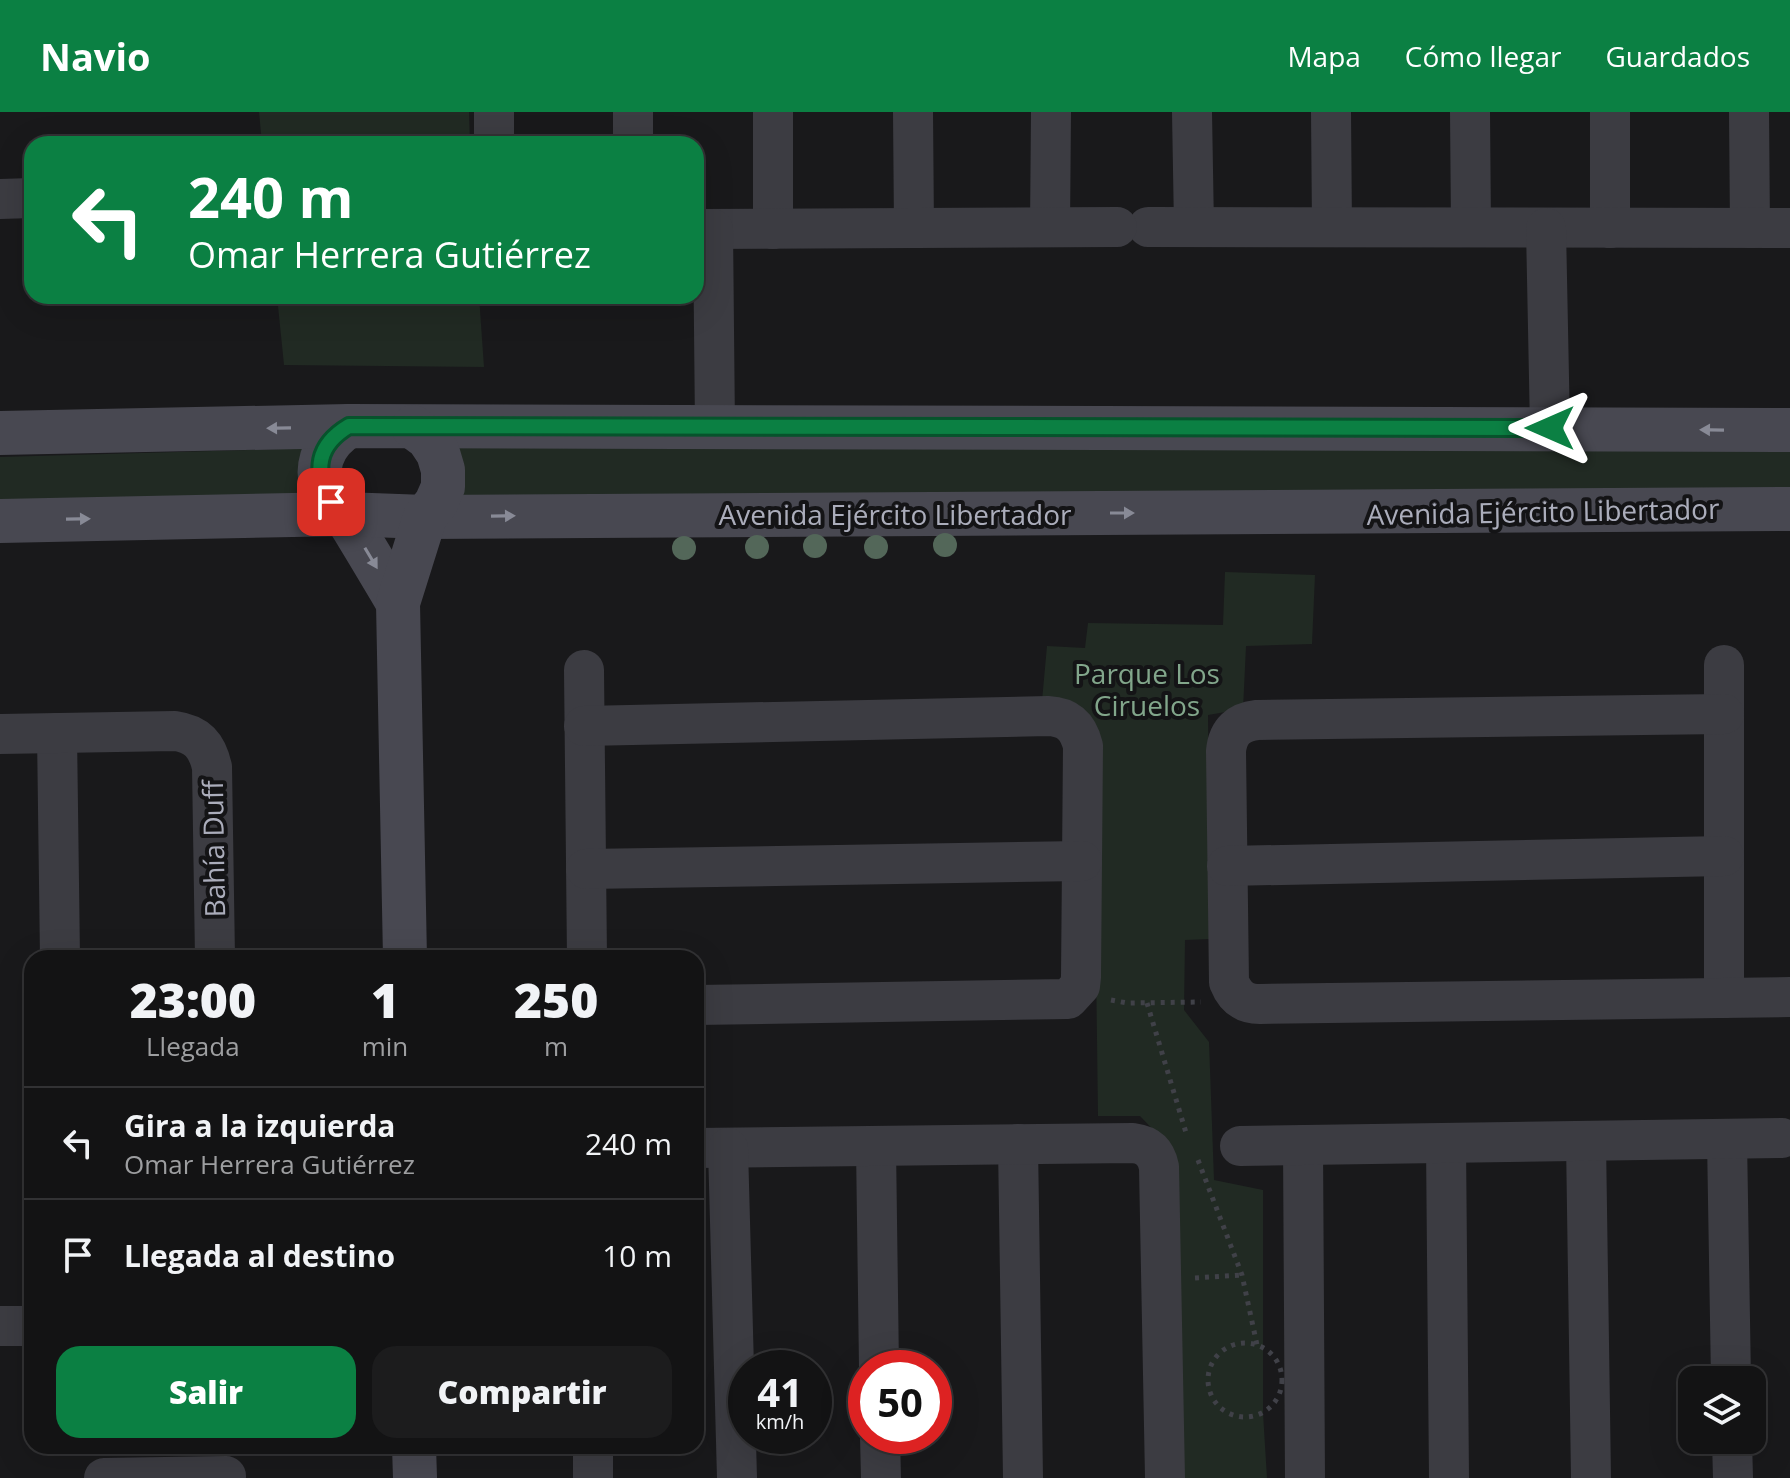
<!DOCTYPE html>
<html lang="es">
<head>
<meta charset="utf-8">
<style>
	:root { --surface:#131314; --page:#1c1c1d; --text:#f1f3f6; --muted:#9d9ea0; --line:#323234; --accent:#0b8043 }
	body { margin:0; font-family:"Open Sans",sans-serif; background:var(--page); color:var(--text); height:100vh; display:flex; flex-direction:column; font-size:30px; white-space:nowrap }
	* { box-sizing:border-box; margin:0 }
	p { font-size:26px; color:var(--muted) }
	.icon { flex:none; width:44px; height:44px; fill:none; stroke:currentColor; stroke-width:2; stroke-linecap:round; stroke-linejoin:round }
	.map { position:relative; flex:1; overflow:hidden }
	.details { position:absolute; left:24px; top:838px; width:680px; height:504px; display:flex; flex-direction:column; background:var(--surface); border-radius:24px; box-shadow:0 8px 32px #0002,0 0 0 2px var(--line) }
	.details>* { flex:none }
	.banner { position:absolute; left:24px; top:24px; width:680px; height:168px; border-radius:24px; box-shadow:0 8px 32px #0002,0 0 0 2px var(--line); background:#0b8043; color:#fff; overflow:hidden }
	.fabs { position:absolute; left:1678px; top:1254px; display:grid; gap:16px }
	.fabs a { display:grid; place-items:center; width:88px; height:88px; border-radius:16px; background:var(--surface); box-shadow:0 8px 32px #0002,0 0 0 2px var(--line); font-size:40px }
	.speed { position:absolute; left:728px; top:1238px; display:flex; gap:16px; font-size:40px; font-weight:700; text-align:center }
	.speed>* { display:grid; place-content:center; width:104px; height:104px; border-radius:50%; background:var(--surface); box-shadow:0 8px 32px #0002,0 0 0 2px var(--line); line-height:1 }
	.speed small { font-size:20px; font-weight:400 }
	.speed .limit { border:12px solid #d22; background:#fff; color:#111 }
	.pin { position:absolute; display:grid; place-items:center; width:68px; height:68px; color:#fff; margin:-34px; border-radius:16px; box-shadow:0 4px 12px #0006 }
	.me { position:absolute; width:88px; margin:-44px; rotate:270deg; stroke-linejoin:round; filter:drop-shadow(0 0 6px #0008) }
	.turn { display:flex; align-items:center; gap:28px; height:168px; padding:0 32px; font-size:36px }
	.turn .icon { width:104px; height:104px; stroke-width:2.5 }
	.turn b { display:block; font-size:56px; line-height:68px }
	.eta { display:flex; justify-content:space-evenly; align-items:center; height:136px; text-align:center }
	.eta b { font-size:48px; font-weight:800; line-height:56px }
	.cta { display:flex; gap:16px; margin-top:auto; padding:16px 32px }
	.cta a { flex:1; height:92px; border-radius:24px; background:var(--accent); color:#fff; font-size:32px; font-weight:800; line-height:92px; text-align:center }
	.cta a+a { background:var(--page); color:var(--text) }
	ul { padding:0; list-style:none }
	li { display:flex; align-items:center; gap:24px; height:112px; padding:0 32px; border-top:2px solid var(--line) }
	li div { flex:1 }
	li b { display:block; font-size:30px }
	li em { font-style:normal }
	header { display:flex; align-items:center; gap:48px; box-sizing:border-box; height:112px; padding:0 40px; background:var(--accent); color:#fff }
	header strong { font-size:38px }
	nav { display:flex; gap:44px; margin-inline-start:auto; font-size:28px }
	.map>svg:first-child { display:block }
</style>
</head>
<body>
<header>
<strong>Navio</strong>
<nav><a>Mapa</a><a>Cómo llegar</a><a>Guardados</a></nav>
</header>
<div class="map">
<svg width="1790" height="1366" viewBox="0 0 1790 1366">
	<rect width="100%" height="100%" fill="#19191b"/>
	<g fill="#212a23">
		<path d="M 259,0 L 469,0 L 470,32 L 262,32 Z"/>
		<path d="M 277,184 L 479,184 L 484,255 L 284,253 Z"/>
		<path d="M 1790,328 L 1790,384 L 449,385 L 449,329 Z"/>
		<path d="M 313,336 L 319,384 L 0,388 L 0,345 Z"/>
		<path d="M 1225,460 L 1315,463 L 1312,532 L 1246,534 L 1243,597 L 1208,603 L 1210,827 L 1185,828 L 1184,898 L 1209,930 L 1214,1068 L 1263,1078 L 1263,1301 L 1267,1366 L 1172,1366 L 1165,1030 L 1140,1004 L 1098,1004 L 1093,622 C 1080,591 1075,586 1042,589 L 1047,534 L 1085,536 L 1088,511 L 1223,513 Z"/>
	</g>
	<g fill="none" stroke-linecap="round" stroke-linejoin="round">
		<g stroke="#404148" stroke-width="5" stroke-dasharray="4 6" stroke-linecap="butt">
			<path d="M 1111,888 L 1127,891 L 1201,890"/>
			<path d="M 1147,891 L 1187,1024"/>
			<path d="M 1198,1048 L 1242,1163 L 1257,1233"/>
			<path d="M 1195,1166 L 1242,1163"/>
			<circle cx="1245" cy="1268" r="37"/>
		</g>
		<g stroke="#3c3c42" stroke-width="40">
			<path d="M 494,0 L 494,32"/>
			<path d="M 773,0 L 773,117"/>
			<path d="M 913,0 L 914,116"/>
			<path d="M 1192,0 L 1194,115"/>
			<path d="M 1331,0 L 1332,115"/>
			<path d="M 1470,0 L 1471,115"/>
			<path d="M 1610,0 L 1610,116"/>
			<path d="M 1749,0 L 1750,116"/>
			<path d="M 633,32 L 633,0"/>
			<path d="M 0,87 L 32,86"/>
			<path d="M 1050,115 L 1051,0"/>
			<path d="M 1148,115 L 1790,116"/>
			<path d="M 1546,116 L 1550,316"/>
			<path d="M 696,117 L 1117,115"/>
			<path d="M 713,117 L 715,316"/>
			<path d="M 1724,553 L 1724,886"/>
			<path d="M 584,558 L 587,846"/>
			<path d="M 1724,602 L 1257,608 C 1239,610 1228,619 1226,639 L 1229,870 C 1235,885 1244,892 1260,892 L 1790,885"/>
			<path d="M 584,614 L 1048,604 C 1068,605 1078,614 1083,634 L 1081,865 L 1080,874 L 1068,887 L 696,893"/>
			<path d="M 57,621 L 60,846"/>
			<path d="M 0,622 L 175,619 C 197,622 207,633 212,655 L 215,846"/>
			<path d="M 1227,754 L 1724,744"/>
			<path d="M 586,757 L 1082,749"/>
			<path d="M 1727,1027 L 1731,1268"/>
			<path d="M 1586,1029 L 1591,1366"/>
			<path d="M 1446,1031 L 1449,1366"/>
			<path d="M 1018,1032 L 1023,1366"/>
			<path d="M 1303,1033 L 1305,1366"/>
			<path d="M 876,1034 L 879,1256"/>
			<path d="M 1240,1034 L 1782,1026"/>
			<path d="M 696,1036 L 1133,1031 C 1148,1033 1156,1040 1159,1055 L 1165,1366"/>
			<path d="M 728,1036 L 737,1366"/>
			<path d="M 0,1214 L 32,1214"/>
			<path d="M 880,1324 L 881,1366"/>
			<path d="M 1732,1328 L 1733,1366"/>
			<path d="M 593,1334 L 593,1366"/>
			<path d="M 104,1366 L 226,1364"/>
		</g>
		<g stroke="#484851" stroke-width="44">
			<path d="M 349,314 C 322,330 310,360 329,388 C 335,396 344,401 350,411 C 366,437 382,464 398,491"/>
			<path d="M 0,321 L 349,314 L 1790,318"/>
			<path d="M 0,409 L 344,402 L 425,405 L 1790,397"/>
			<path d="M 405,846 L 398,491 L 425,405 L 436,391 L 443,375 L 443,358 L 438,341 L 428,326 L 413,315"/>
			<path d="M 414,1334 L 415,1366"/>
		</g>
	</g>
	<g fill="#536759">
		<circle cx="945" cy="433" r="12"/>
		<circle cx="815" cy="434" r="12"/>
		<circle cx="757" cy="435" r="12"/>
		<circle cx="876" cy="435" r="12"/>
		<circle cx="684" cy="436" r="12"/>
	</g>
	<defs><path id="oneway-solid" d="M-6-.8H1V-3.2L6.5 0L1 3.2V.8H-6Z" transform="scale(2)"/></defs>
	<g fill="#888a96">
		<use href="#oneway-solid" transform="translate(279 316) rotate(179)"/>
		<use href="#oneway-solid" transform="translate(1712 318) rotate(-179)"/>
		<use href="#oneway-solid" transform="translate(1122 401)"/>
		<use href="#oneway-solid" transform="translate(503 404) rotate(-1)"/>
		<use href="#oneway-solid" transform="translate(78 407) rotate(-1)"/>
		<use href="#oneway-solid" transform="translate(371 446) rotate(59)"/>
	</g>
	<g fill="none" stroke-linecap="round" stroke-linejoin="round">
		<defs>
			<path id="route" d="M 331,390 C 313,359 317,333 349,314 L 1550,316"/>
		</defs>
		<use href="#route" stroke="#07532c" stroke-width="20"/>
		<use href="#route" stroke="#0b8043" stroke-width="14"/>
	</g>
	<g text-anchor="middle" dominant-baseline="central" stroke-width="8" stroke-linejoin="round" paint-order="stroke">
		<g font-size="28" fill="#abadbb" stroke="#141416">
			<text transform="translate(1543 399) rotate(-1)">Avenida Ejército Libertador</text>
			<text x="895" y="402">Avenida Ejército Libertador</text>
			<text transform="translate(213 737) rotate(-91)">Bahía Duff</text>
		</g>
		<g font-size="28" fill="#82a68b" stroke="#141416">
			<text x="1147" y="561">Parque Los<tspan x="1147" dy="32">Ciruelos</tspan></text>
		</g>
	</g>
</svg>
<div class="fabs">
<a><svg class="icon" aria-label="layers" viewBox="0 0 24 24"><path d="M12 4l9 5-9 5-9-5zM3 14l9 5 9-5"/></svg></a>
</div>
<div class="speed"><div>41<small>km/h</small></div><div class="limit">50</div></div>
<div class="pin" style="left:331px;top:390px;background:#d93025"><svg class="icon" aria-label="arrive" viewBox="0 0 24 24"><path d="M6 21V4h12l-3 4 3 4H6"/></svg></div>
<svg class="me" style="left:1550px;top:316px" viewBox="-20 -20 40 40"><path d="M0-17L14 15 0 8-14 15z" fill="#0b8043" stroke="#fff" stroke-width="4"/></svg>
<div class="banner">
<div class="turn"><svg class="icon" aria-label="left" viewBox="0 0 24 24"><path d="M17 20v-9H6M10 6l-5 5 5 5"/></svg><div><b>240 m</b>Omar Herrera Gutiérrez</div></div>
</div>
<section class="details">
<div class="eta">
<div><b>23:00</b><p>Llegada</p></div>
<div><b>1</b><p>min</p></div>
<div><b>250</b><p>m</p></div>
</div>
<ul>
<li><svg class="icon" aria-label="left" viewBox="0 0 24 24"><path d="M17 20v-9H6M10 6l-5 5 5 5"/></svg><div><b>Gira a la izquierda</b><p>Omar Herrera Gutiérrez</p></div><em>240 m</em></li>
<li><svg class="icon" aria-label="arrive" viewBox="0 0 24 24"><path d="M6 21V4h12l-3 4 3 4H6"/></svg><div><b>Llegada al destino</b></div><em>10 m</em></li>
</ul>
<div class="cta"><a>Salir</a><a>Compartir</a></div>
</section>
</div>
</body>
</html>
